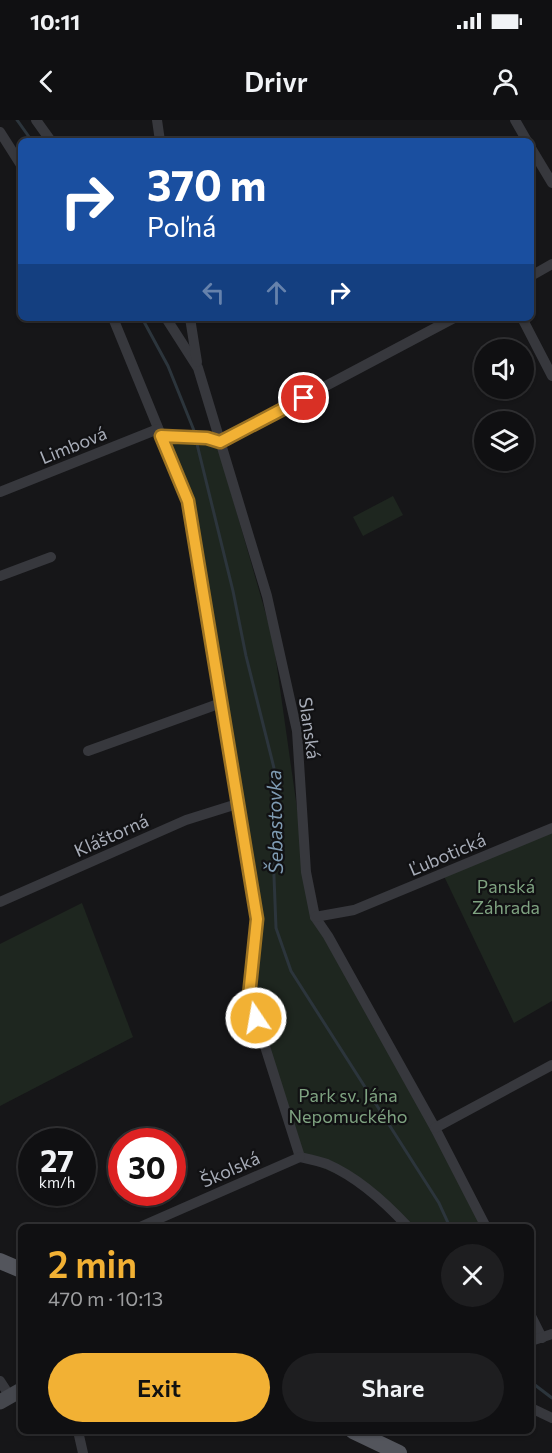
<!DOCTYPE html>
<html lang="en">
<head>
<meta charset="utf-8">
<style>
	:root { --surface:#101012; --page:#1e1e20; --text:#f1f3f6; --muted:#9c9d9f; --line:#303032; --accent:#f2b134 }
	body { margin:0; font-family:Commissioner,sans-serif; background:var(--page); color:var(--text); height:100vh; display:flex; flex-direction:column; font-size:22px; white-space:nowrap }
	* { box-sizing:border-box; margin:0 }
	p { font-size:20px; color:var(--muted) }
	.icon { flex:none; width:33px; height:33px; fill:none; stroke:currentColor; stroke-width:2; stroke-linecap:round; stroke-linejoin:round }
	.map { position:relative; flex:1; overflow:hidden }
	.drawer { position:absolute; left:18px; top:1104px; width:516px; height:210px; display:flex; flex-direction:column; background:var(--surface); border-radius:9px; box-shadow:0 2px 4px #0004,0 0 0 2px var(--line) }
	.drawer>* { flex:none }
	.top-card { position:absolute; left:18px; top:18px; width:516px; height:183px; border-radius:9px; box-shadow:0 2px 4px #0004,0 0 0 2px var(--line); background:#1a4fa0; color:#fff; overflow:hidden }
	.controls { position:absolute; left:474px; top:219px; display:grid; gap:12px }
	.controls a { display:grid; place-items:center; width:60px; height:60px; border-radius:50%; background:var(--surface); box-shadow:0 2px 4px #0004,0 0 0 2px var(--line); font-size:30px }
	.speed { position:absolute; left:18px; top:1008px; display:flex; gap:12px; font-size:30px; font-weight:700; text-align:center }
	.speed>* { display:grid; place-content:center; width:78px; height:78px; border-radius:50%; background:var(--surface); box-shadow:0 2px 4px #0004,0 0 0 2px var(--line); line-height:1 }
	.speed small { font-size:15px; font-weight:400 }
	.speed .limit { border:9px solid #d22; background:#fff; color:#111 }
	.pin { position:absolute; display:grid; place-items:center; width:51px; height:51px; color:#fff; margin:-26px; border:3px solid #fff; border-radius:50%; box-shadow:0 2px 6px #0007 }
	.me { position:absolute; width:66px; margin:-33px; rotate:348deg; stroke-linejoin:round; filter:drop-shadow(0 0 4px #0008) }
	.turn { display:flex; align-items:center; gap:21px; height:126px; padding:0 30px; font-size:27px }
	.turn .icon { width:78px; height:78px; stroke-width:2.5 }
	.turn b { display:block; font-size:42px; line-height:51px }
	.lanes { display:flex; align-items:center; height:57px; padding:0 30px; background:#0003; justify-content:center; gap:30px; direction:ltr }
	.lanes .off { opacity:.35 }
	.round { display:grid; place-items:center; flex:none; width:63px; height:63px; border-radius:32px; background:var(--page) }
	.overview { display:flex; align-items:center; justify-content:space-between; height:102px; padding:0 30px }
	h1 { font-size:36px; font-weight:600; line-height:45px; color:var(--accent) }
	.button { display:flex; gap:12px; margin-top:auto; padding:12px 30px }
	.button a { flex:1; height:69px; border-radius:36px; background:var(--accent); color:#111; font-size:24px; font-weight:600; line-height:69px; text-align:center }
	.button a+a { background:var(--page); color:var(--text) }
	.status { display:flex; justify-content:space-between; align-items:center; height:42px; padding:0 30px; background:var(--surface); direction:ltr }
	.status svg { height:16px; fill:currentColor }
	header { display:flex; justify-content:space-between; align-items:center; height:78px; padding:0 30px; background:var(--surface); font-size:27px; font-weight:600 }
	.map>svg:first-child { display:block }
</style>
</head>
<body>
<div class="status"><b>10:11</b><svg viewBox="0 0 49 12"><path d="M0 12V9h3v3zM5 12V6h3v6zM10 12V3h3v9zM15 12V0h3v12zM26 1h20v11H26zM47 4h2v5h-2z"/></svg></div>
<header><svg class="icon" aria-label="back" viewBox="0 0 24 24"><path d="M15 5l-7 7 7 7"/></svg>Drivr<svg class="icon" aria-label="person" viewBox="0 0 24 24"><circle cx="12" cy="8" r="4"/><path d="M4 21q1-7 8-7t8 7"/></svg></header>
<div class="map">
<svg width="552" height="1333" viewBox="0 0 552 1333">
	<rect width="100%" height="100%" fill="#161618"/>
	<g fill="#1e261f">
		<path d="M 162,318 L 216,320 L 273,519 L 312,794 L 406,956 L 481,1107 L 404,1107 L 361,1065 L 296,1036 L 249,859 L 257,799 L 196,433 Z"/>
		<path d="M 393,376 L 403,395 L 363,416 L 353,397 Z"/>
		<path d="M 552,707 L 552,881 L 514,903 L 442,752 Z"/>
		<path d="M 82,783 L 133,917 L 0,986 L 0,824 Z"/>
	</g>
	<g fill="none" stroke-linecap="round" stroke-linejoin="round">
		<g stroke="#2c353c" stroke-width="3">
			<path d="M 17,0 L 32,21"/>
			<path d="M 142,198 L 168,246 L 195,313"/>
			<path d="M 196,320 L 233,471 L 246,536 L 274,648 L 272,705 L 276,808 L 291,851 L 439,1083 L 450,1107"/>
			<path d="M 531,1262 L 552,1278"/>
		</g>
		<g stroke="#37383d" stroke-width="10">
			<path d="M 36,0 L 51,21"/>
			<path d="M 157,0 L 160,21"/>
			<path d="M 515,0 L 527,21"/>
			<path d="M 0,12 L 21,45"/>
			<path d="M 531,28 L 552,63"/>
			<path d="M 531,156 L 552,144"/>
			<path d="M 113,198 L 188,381 L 257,799 L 249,876 L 300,1037 C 309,1039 319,1041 327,1044 C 359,1058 385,1082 408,1107"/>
			<path d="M 166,198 L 198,248 L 267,476 L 297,611 L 306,752 L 315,797 L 328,816 L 435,1008 L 486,1107"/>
			<path d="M 190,198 L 197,242"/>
			<path d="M 522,198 L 552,256"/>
			<path d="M 161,316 L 207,318 L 220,322 L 454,198"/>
			<path d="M 0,372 L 158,309"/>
			<path d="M 0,456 L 51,437"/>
			<path d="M 88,631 L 221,583"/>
			<path d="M 0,782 L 186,700 L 237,684"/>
			<path d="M 315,797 L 354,790 L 552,708"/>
			<path d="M 435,1008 L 552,945"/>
			<path d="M 140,1107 L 300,1037"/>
			<path d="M 531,1196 L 542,1218"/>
			<path d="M 531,1221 L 552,1214"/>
			<path d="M 0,1261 L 11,1278"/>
			<path d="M 531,1288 L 552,1298"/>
			<path d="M 78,1311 L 83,1333"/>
		</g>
		<path stroke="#45474d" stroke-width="15" d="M 0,1282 L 21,1270"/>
		<g stroke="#53555c" stroke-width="16">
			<path d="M 0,1141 L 21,1150"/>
			<path d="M 353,1311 L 399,1333"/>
		</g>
	</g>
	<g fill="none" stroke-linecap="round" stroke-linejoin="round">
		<defs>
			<path id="route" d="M 256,898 L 249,876 L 257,799 L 188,381 L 161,316 L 207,318 L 220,322 L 304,278"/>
		</defs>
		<use href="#route" stroke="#9d7322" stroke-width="15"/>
		<use href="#route" stroke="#f2b134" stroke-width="10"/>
	</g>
	<g text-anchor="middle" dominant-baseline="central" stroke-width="4.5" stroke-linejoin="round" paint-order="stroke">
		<g font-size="18" fill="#a8adb8" stroke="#111113">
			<text transform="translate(73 325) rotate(-22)">Limbová</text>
			<text transform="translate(310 608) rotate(82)">Slanská</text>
			<text transform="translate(111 715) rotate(-24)">Kláštorná</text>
			<text transform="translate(447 734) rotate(-23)">Ľubotická</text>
			<text transform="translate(230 1049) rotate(-24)">Školská</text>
		</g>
		<g font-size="18" fill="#7fa381" stroke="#111113">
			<text x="506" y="766">Panská<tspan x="506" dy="21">Záhrada</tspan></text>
			<text x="348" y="975">Park sv. Jána<tspan x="348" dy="21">Nepomuckého</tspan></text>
		</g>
		<g font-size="20" font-style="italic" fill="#7f9bb3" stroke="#111113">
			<text transform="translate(274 702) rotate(-91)">Šebastovka</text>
		</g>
	</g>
</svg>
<div class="controls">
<a><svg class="icon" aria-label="sound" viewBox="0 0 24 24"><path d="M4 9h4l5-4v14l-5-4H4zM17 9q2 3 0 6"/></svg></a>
<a><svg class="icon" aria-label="layers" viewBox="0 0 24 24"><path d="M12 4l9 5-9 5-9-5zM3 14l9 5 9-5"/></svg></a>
</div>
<div class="speed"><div>27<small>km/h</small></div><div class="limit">30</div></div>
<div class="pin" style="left:304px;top:278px;background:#d93025"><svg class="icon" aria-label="arrive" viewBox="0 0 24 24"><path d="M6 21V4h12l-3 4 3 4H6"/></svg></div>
<svg class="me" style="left:256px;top:898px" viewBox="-20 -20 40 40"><circle r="17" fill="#f2b134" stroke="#fff" stroke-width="3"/><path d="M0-11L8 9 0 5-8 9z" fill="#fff"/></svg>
<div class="top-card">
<div class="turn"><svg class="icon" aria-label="right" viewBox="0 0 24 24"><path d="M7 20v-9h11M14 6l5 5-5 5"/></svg><div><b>370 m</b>Poľná</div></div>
<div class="lanes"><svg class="icon off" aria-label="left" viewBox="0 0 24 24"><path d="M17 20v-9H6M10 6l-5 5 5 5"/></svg><svg class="icon off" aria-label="ahead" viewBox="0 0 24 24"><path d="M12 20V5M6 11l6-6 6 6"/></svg><svg class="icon" aria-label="right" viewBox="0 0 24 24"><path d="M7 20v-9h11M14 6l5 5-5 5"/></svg></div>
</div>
<section class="drawer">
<div class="overview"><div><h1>2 min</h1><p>470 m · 10:13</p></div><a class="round"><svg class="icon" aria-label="close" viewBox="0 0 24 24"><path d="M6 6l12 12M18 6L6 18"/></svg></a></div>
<div class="button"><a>Exit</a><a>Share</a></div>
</section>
</div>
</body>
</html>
